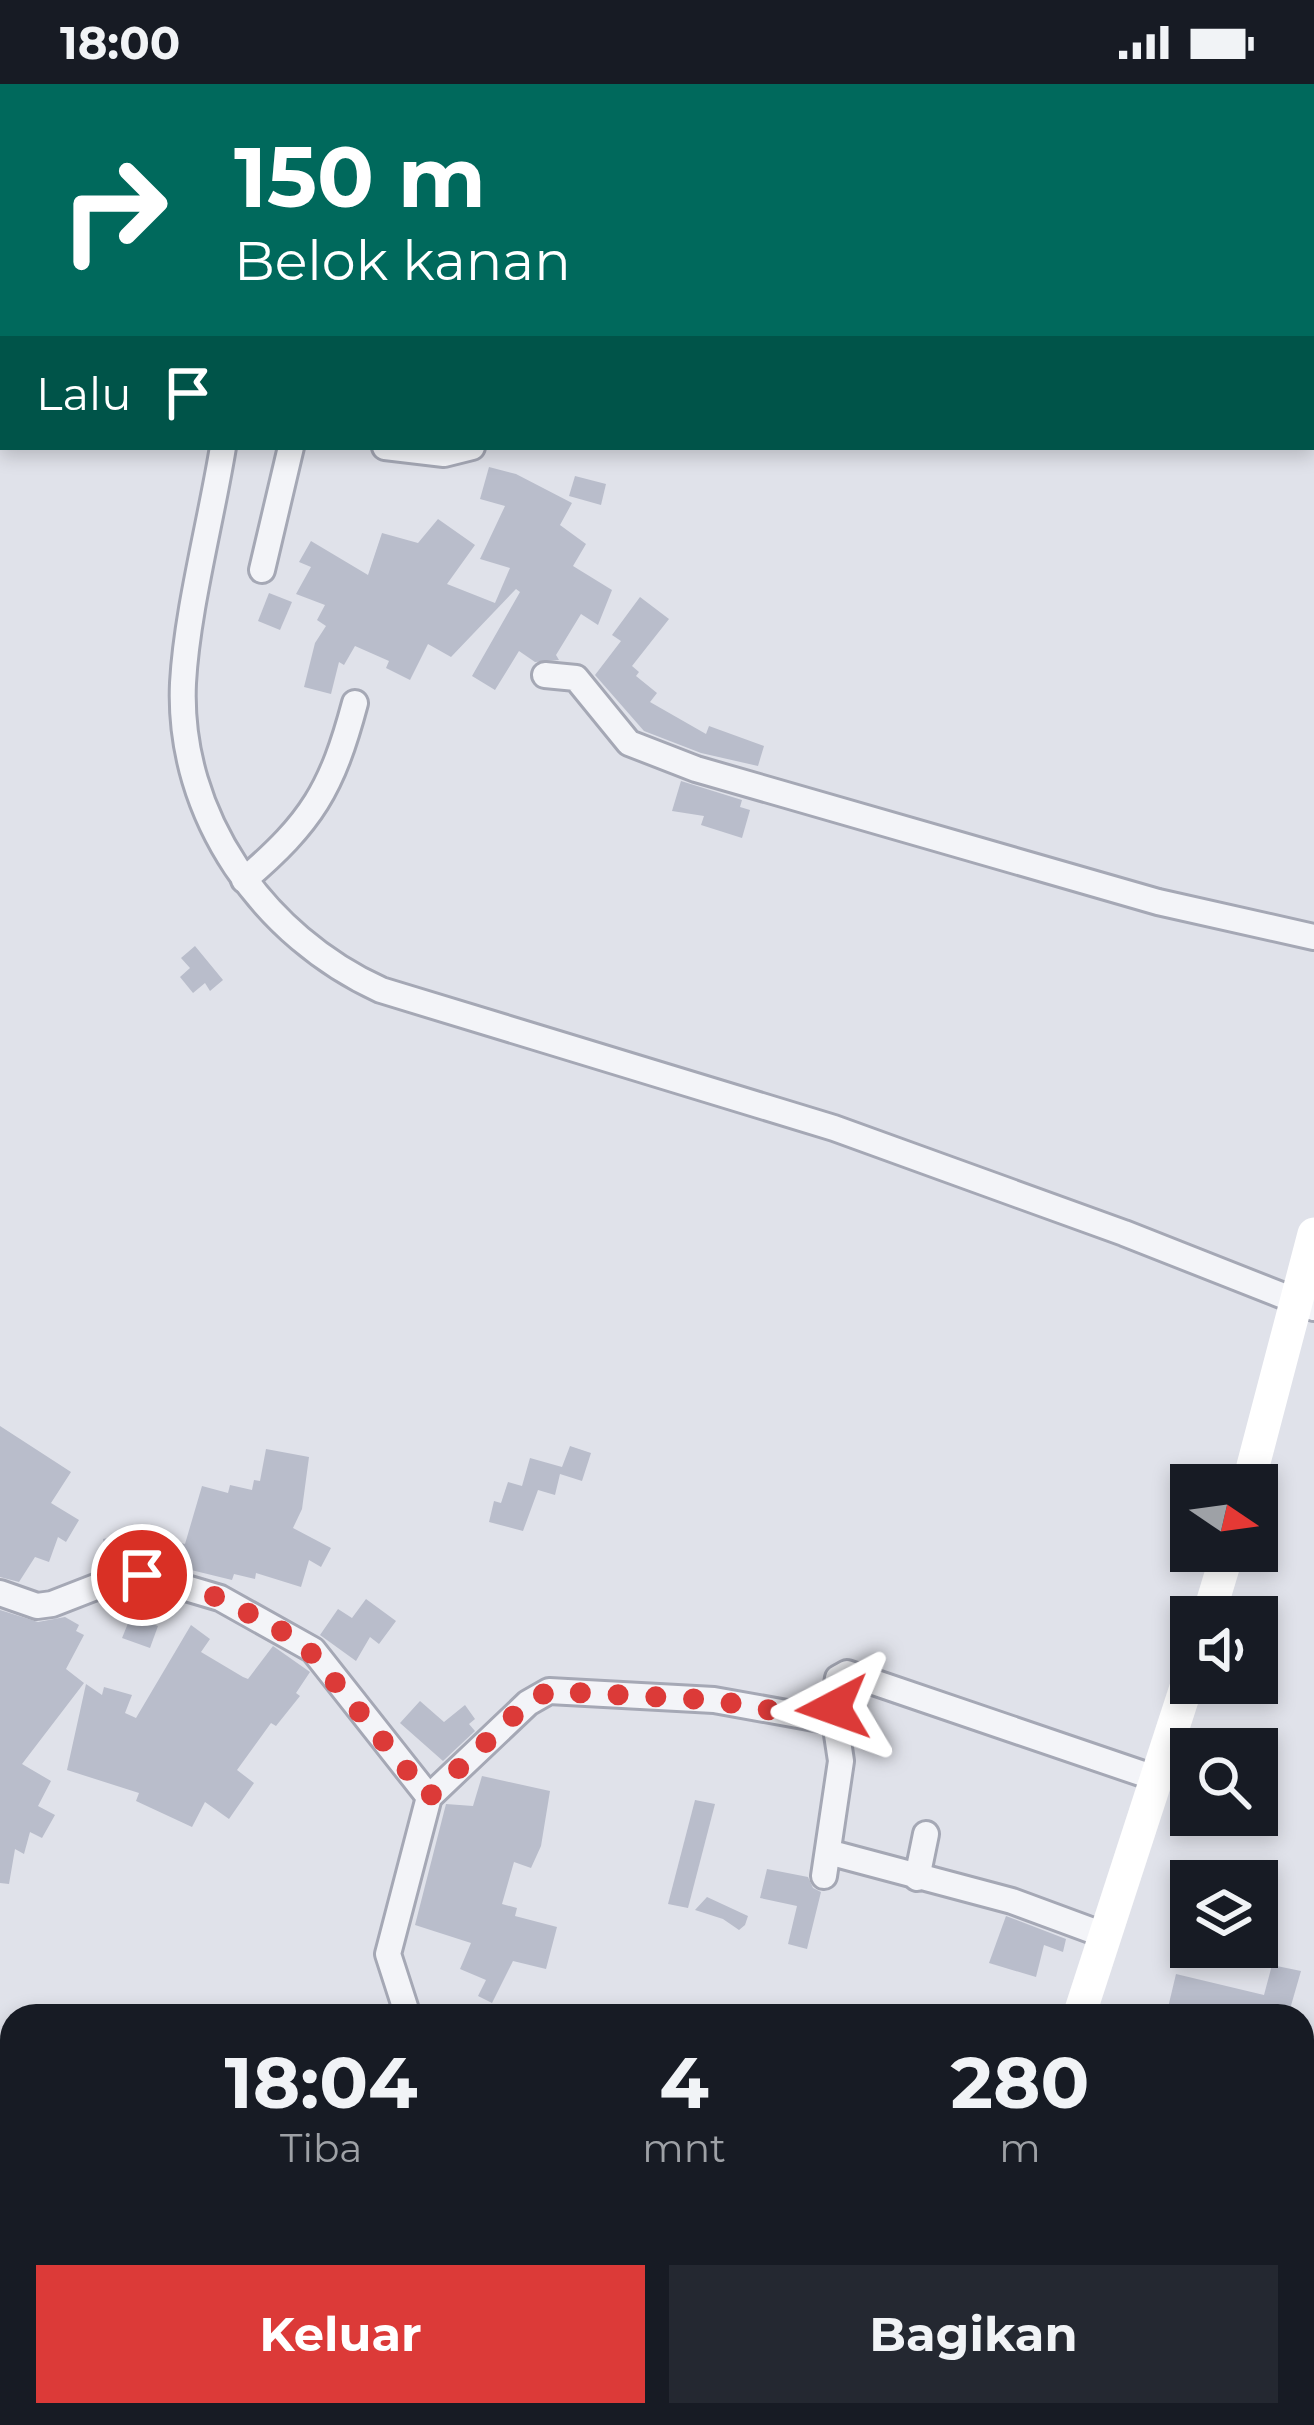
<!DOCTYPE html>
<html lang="id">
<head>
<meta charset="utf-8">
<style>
	:root { --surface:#171b24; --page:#242831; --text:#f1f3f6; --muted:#9ea1a6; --accent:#dc3a38 }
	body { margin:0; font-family:Montserrat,sans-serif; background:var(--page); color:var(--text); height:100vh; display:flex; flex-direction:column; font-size:45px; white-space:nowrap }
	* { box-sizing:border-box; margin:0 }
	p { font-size:39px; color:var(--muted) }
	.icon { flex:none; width:66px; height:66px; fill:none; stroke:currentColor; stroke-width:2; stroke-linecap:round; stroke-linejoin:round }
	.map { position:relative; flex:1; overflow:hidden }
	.panel { position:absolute; left:0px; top:1920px; width:1314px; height:423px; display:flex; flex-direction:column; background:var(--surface); border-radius:36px 36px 0 0; box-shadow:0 6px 18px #0003 }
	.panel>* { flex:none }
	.guide { position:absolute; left:0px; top:0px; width:1314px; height:366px; box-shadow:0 6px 18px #0003; background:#00695c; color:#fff; overflow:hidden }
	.needle { width:78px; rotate:103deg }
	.tools { position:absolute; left:1170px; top:1380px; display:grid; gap:24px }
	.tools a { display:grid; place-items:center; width:108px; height:108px; border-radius:0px; background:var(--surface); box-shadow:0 6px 18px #0003; font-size:60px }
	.pin { position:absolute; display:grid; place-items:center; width:102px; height:102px; color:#fff; margin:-51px; border:6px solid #fff; border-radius:50%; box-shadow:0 3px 12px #0007 }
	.me { position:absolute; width:132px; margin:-66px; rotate:266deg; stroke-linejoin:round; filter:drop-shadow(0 0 9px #0008) }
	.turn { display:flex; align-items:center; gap:42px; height:252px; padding:0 36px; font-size:54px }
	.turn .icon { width:156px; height:156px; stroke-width:2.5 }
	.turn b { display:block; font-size:84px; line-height:102px }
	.then { display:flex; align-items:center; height:114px; padding:0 36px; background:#0003; gap:24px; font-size:45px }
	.eta { display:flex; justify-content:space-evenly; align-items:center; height:204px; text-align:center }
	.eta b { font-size:72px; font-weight:700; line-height:84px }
	.cta { display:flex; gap:24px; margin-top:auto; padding:24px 36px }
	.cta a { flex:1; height:138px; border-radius:0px; background:var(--accent); color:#fff; font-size:48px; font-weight:700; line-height:138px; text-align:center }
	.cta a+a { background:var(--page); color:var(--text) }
	.status { display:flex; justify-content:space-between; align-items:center; height:84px; padding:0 60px; background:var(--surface); direction:ltr }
	.status svg { height:33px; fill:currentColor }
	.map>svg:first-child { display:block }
</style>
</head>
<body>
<div class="status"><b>18:00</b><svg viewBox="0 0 49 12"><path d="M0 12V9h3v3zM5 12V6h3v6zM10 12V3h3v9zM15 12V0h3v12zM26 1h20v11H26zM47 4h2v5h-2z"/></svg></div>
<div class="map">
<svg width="1314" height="2341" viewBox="0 0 1314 2341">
	<rect width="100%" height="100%" fill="#e0e2ea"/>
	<g fill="#b9bdcb">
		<path d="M 489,383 L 516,390 L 572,419 L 560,441 L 586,460 L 573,482 L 612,506 L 598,541 L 581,530 L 556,571 L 559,576 L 535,578 L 519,567 L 495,606 L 472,592 L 520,508 L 516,505 L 451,573 L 428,560 L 410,596 L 386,584 L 389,577 L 355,562 L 344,581 L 339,578 L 331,610 L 304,603 L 315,559 L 326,542 L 317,536 L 325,521 L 296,510 L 311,483 L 299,478 L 311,457 L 368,491 L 382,449 L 418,459 L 438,435 L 475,461 L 447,500 L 495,519 L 510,484 L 480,475 L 505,422 L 480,415 Z"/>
		<path d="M 575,392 L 606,400 L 601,421 L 569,412 Z"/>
		<path d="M 269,509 L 292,518 L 280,546 L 258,537 Z"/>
		<path d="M 640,513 L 669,535 L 632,582 L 639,588 L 636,592 L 657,609 L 650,618 L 706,650 L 709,642 L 764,662 L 758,682 L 701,669 L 644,647 L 595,591 L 621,557 L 612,551 Z"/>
		<path d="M 681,697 L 742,716 L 740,723 L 750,726 L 742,754 L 701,741 L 704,732 L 672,727 Z"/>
		<path d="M 195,862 L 223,896 L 210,907 L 205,899 L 193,909 L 180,893 L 190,884 L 181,874 Z"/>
		<path d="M 0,1342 L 71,1388 L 51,1419 L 79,1436 L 66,1458 L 58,1453 L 49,1478 L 35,1473 L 19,1498 L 0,1493 Z"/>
		<path d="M 570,1362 L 591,1369 L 582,1397 L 560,1390 L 555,1411 L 538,1406 L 523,1447 L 489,1438 L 494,1417 L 501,1419 L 508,1398 L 522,1402 L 530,1374 L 562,1383 Z"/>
		<path d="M 266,1365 L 309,1373 L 302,1425 L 293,1444 L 331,1464 L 321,1483 L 309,1476 L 301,1503 L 256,1489 L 255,1495 L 234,1490 L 232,1496 L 146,1475 L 108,1480 L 103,1455 L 137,1448 L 185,1460 L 202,1402 L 228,1409 L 230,1401 L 252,1406 L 254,1396 L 260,1397 Z"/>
		<path d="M 366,1515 L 396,1537 L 379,1560 L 370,1553 L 356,1577 L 320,1551 L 338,1525 L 352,1534 Z"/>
		<path d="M 0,1526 L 38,1538 L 65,1533 L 79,1541 L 76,1547 L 84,1551 L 66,1585 L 84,1599 L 22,1680 L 51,1697 L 38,1722 L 55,1731 L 42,1754 L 30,1748 L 24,1770 L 15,1765 L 9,1800 L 0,1799 Z"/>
		<path d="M 131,1532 L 158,1542 L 150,1564 L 122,1554 Z"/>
		<path d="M 191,1541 L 210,1555 L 201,1568 L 243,1593 L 248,1595 L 273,1562 L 310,1588 L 296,1609 L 300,1612 L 276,1642 L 271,1639 L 237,1686 L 254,1699 L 229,1735 L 205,1718 L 192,1743 L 136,1717 L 139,1709 L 67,1686 L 86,1600 L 102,1611 L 104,1603 L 132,1611 L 125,1629 L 136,1634 Z"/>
		<path d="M 420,1617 L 444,1638 L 465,1621 L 475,1635 L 469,1640 L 475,1647 L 443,1677 L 400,1639 Z"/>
		<path d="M 482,1692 L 550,1707 L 541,1762 L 531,1784 L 514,1778 L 502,1820 L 517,1824 L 515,1832 L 557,1843 L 546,1885 L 513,1877 L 492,1919 L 478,1912 L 486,1896 L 460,1885 L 471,1859 L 415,1841 L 446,1720 L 473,1722 Z"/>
		<path d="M 695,1716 L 715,1720 L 688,1824 L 668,1820 Z"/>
		<path d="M 767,1785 L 808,1793 L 813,1804 L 821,1808 L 807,1865 L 788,1860 L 797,1822 L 760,1814 Z"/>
		<path d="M 707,1813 L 748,1832 L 745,1841 L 739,1846 L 723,1835 L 695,1826 Z"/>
		<path d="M 1006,1832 L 1066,1855 L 1063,1868 L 1044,1861 L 1036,1893 L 989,1879 Z"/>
		<path d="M 1272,1881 L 1301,1887 L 1288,1932 L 1166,1932 L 1176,1890 L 1264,1911 Z"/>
	</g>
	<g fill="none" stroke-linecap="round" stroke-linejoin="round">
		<defs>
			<g id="street">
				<path d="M 115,3 L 118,0"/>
				<path d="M 311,3 L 312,0"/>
				<path d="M 364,3 L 364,0"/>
				<path d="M 0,161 L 3,157"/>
				<path d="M 0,229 L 3,230"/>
				<path d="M 223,363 C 211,437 187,526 183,599 C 177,732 264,853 381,906 L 834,1044 L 1124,1149 L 1314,1224"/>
				<path d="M 385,363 L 444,370 L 472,363"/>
				<path d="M 262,486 L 291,363"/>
				<path d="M 545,591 L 576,594 L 629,659 L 696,685 L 1158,818 L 1314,853"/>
				<path d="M 244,796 C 312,738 332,705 355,619"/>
				<path d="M 0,1509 L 37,1522 L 52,1520 L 124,1492 L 142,1491 L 220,1514 L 313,1566 L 429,1713"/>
				<path d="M 828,1768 L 1012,1817 L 1104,1851"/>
				<path d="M 824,1792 L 841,1677 L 833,1624"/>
				<path d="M 917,1794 L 926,1750"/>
				<path d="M 408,1932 L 388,1870 L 429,1713 L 528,1619 L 549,1607 L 714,1616 L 820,1635 L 833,1624 L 838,1594 L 847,1589 L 1158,1695"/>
				<path d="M 318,2341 L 320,2331"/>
			</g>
		</defs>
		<use href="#street" stroke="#a5a8b5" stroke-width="30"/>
		<use href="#street" stroke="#f3f4f8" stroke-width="24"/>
		<g stroke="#fff" stroke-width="33">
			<path d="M 1248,1401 L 1314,1150"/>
			<path d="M 1208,1533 L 1228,1467"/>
			<path d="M 1079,1932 L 1191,1588"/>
			<path d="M 963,2341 L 965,2331"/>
		</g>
	</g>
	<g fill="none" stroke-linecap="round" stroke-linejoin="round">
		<path stroke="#dc3a38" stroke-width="21" stroke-dasharray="0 37.8" d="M 142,1491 L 220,1514 L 302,1558 L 429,1713 L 527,1619 L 549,1607 L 714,1616 L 820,1635 L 833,1624"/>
	</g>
</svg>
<div class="tools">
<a><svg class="needle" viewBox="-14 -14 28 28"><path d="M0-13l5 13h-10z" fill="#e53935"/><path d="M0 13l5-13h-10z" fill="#9ea1a6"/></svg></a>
<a><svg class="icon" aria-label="sound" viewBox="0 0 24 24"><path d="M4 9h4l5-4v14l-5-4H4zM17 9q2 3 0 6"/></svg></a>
<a><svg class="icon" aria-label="search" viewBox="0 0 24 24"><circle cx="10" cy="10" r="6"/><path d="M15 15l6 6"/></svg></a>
<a><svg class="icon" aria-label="layers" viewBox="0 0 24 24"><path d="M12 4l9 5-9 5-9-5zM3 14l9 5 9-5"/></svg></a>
</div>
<div class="pin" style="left:142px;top:1491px;background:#d93025"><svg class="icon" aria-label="arrive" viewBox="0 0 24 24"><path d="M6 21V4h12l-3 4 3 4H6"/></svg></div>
<svg class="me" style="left:833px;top:1624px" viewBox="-20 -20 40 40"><path d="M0-17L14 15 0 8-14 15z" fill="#dc3a38" stroke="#fff" stroke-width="4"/></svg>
<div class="guide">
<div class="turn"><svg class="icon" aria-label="right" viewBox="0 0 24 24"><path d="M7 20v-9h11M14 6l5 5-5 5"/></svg><div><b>150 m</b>Belok kanan</div></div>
<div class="then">Lalu<svg class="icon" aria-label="arrive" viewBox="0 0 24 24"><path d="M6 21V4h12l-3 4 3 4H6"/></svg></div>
</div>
<section class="panel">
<div class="eta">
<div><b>18:04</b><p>Tiba</p></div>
<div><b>4</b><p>mnt</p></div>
<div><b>280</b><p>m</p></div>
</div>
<div class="cta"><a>Keluar</a><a>Bagikan</a></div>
</section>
</div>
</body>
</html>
